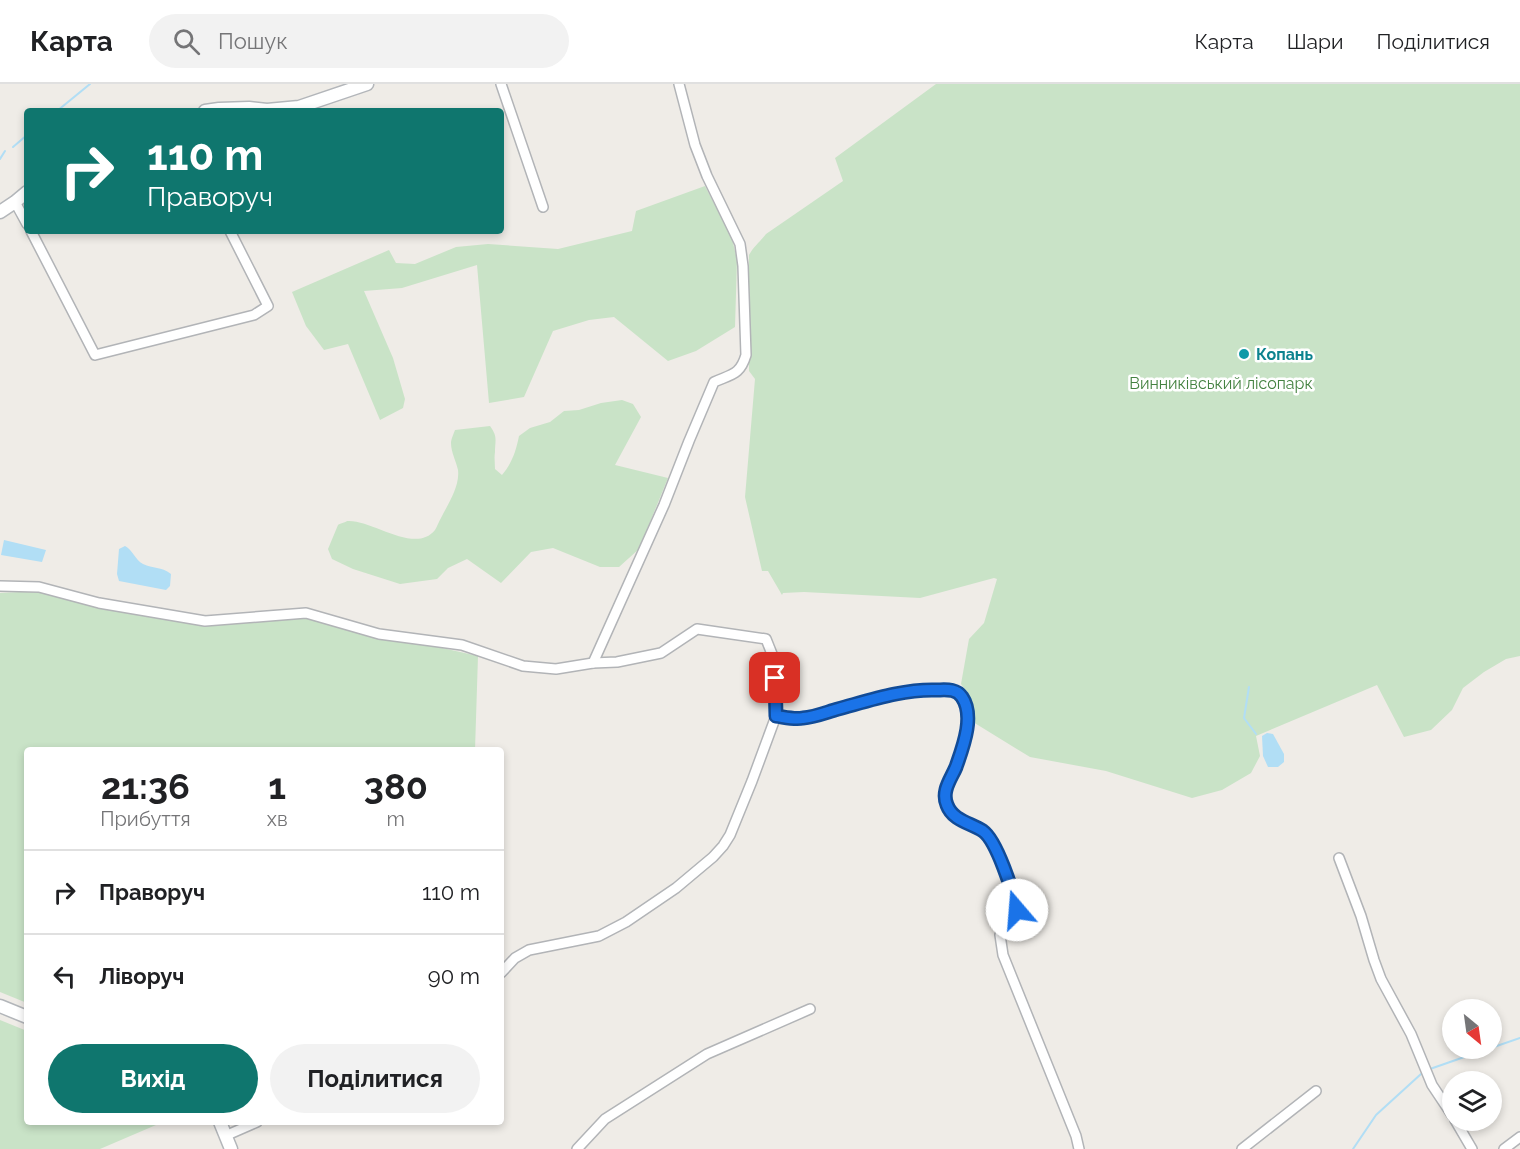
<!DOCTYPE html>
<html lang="uk">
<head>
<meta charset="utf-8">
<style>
	:root { --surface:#fff; --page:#f2f2f2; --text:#202124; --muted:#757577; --line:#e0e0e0; --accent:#0f766e }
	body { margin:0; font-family:Raleway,sans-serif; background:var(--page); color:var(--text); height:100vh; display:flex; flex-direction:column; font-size:22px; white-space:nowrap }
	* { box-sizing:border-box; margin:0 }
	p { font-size:20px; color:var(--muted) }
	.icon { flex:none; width:33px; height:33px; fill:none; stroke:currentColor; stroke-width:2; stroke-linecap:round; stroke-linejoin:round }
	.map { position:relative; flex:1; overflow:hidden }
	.drawer { position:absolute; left:24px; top:663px; width:480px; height:378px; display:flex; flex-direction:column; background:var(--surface); border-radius:6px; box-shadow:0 3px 9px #0003 }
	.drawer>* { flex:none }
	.guide { position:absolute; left:24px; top:24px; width:480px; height:126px; border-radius:6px; box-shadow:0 3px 9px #0003; background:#0f766e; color:#fff; overflow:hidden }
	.needle { width:39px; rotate:151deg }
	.buttons { position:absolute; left:1442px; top:915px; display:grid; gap:12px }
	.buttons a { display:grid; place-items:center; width:60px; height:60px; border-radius:50%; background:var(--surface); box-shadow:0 3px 9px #0003; font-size:30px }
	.pin { position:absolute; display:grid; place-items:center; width:51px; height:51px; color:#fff; margin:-26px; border-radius:12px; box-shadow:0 3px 9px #0006 }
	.me { position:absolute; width:66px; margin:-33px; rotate:342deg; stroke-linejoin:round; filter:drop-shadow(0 0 4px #0008) }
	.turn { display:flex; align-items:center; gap:21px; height:126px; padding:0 24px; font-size:27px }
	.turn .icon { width:78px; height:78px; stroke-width:2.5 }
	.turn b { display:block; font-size:42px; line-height:51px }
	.eta { display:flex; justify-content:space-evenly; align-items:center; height:102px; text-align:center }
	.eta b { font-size:36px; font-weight:700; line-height:42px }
	.button { display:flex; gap:12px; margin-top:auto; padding:12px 24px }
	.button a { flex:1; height:69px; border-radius:36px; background:var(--accent); color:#fff; font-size:24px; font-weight:700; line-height:69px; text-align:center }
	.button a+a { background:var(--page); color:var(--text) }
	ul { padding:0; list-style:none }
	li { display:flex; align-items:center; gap:18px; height:84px; padding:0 24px; border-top:2px solid var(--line) }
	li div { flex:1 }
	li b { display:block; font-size:22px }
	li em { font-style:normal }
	header { display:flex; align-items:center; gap:36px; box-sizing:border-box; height:84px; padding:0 30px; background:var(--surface); border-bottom:2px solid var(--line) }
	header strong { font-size:28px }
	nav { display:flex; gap:33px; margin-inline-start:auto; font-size:21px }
	.search { width:420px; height:54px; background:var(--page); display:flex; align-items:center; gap:15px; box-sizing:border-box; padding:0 21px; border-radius:33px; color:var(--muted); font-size:22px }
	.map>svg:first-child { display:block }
</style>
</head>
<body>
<header>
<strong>Карта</strong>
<div class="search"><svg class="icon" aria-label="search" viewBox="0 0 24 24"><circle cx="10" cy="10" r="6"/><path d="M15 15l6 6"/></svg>Пошук</div>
<nav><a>Карта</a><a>Шари</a><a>Поділитися</a></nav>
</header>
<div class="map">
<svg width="1520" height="1065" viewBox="0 0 1520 1065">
	<rect width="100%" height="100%" fill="#efece7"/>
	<g fill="#c9e3c7">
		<path d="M 936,0 L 1520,0 L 1520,572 L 1506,575 L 1484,588 L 1463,604 L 1452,626 L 1431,646 L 1404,653 L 1377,601 L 1256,652 L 1260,672 L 1251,689 L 1222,706 L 1192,714 L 1106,687 L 1030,673 L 973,638 C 975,622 971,613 961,600 L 969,555 L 984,539 L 997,495 L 994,494 L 920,514 L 804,508 L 783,509 L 782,511 L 768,487 L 762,487 L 745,413 L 755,295 L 749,287 L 749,280 L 747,278 L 749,171 C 754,162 760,158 766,150 L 843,97 L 835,74 Z"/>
		<path d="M 705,102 L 732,154 L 737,176 L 735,243 L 696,267 L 668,277 L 614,233 L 589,236 L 553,247 L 524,313 L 489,319 L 477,181 L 402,204 L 364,207 L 393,274 L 405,315 L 403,324 L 380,336 L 348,260 L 324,266 L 306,242 L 292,208 L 389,166 L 396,179 L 415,180 L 456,163 L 488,160 L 558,165 L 632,147 L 636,127 Z"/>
		<path d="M 622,316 L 633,320 L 641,333 L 615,381 L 668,394 L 639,465 L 619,483 L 600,483 L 553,464 L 531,468 L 501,499 L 467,475 L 448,484 L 437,495 L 400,500 L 353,485 L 332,475 L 328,465 L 338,441 C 339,440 346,438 347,437 C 372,435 415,471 435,446 C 437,443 439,437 441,434 C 448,420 460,402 458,386 C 456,377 451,368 451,359 C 451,355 454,349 455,346 L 490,342 C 498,353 495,356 495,368 C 494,374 495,379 495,385 L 502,391 C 512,379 516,367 519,352 L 530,344 L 550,338 L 564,327 L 579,326 L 601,319 Z"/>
		<path d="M 19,508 L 43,508 L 98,524 L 204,539 L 308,534 L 478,572 L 475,666 L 27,666 L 27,919 L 0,908 L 0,509 Z"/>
		<path d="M 0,936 L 27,947 L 27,1038 L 163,1038 L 100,1065 L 0,1065 Z"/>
	</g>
	<g fill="#b1def5">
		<path d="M 4,456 L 46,466 L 42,478 L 1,471 Z"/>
		<path d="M 125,462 C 133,466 135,476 143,480 C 153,485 161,482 171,490 L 170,502 L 166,506 L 119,497 L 117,490 L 119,465 Z"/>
		<path d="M 1267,649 L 1273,650 L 1284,670 L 1284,678 L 1278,683 L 1268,683 L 1263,672 L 1262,652 Z"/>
	</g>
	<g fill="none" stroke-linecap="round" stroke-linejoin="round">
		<g stroke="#b1def5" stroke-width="2">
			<path d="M 57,27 L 90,0"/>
			<path d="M 13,63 L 27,51"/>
			<path d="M 0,75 L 5,67"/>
			<path d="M 1249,603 L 1244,634 L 1256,650"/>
			<path d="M 1491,964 L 1520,954"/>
			<path d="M 1430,985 L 1490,964"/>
			<path d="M 1353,1065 L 1376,1031 L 1421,990"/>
		</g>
		<defs>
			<g id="street">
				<path d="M 501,0 L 543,123"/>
				<path d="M 15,118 L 27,140"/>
				<path d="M 31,147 L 95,271 L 254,231 L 268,222 L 230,147"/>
				<path d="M 0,502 L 39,503 L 99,519 L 205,537 L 306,529 L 379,550 L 462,561 L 523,582 L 556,585 L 593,579 L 617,578 L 661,569 L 697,545 L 766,555 L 774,575 L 776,632 L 752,697 L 730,751 L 723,762 L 713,773 L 676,804 L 626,838 L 599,852 L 529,866 L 515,874 L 501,889"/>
				<path d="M 593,579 L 664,421 L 689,357 L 714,298 C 732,290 740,291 746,271 L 743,182 L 740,160 L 707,92 L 695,61 L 679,0"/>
				<path d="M 776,632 C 784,633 795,636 803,634 C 815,633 827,628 838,625 C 871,616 903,605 936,606 C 945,606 956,604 962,613 C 975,632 963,663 956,683 C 951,695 941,707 947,721 C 953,737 971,739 983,747 C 997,756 1014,809 1017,826 L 1016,830 L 1000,851 L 1003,871 L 1076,1052 L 1079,1065"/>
				<path d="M 1339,774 L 1361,832 L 1374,876 L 1381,895 L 1411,950 L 1432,1001 L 1452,1031"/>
				<path d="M 1455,1036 L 1472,1065"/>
				<path d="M 225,1052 L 257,1038"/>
				<path d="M 577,1065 L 605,1035 L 707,970 L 810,925"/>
				<path d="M 1242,1065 L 1316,1007"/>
				<path d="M 1504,1065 L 1520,1053"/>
			</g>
			<g id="secondary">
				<path d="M 205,27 L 219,25 L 249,24 L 267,26 L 299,23 L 367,0"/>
				<path d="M 0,128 L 15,118 L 27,108"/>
				<path d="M 0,922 L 27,933"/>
				<path d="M 220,1038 L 231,1065"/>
			</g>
		</defs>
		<use href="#street" stroke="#b2b4b7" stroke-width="12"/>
		<use href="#secondary" stroke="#b3b6ba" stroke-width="15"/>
		<use href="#street" stroke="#fff" stroke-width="9"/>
		<use href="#secondary" stroke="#fff" stroke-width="12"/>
	</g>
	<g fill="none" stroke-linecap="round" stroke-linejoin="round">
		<defs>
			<path id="route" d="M 775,594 L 776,632 C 784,633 795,636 803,634 C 815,633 827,628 838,625 C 871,616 903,605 936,606 C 945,606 956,604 962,613 C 975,632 963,663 956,683 C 951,695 941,707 947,721 C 953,737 971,739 983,747 C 997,757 1013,808 1017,826"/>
		</defs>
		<use href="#route" stroke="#114b97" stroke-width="15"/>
		<use href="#route" stroke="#1a73e8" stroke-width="10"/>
	</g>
	<circle fill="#0f9aa8" stroke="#fff" stroke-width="2" cx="1244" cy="270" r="6"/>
	<g text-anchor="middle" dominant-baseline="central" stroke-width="5" stroke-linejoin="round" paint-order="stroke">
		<g font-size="16" font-weight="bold" fill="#0d838f" stroke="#fff" text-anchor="start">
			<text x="1256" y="270">Копань</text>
		</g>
		<g font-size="16" fill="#448241" stroke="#fff">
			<text x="1221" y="299">Винниківський лісопарк</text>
		</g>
	</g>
</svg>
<div class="buttons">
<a><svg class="needle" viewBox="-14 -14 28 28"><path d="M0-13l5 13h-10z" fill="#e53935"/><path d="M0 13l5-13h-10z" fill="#757577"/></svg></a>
<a><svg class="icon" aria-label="layers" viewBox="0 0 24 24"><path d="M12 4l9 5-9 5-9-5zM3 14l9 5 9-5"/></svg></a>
</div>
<div class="pin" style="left:775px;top:594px;background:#d93025"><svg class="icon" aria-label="arrive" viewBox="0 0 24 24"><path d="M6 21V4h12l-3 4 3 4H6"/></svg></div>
<svg class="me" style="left:1017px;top:826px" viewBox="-20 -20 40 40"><circle r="19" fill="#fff"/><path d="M0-13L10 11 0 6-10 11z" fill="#1a73e8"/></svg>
<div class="guide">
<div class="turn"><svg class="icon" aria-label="right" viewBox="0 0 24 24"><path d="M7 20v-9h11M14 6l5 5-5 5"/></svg><div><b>110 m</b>Праворуч</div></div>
</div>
<section class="drawer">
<div class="eta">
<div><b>21:36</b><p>Прибуття</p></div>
<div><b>1</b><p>хв</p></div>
<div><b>380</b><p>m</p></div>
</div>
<ul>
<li><svg class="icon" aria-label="right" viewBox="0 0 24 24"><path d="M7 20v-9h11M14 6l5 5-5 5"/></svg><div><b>Праворуч</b></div><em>110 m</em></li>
<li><svg class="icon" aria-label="left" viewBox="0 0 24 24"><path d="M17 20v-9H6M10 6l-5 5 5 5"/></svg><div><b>Ліворуч</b></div><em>90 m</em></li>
</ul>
<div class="button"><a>Вихід</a><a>Поділитися</a></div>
</section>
</div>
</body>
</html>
